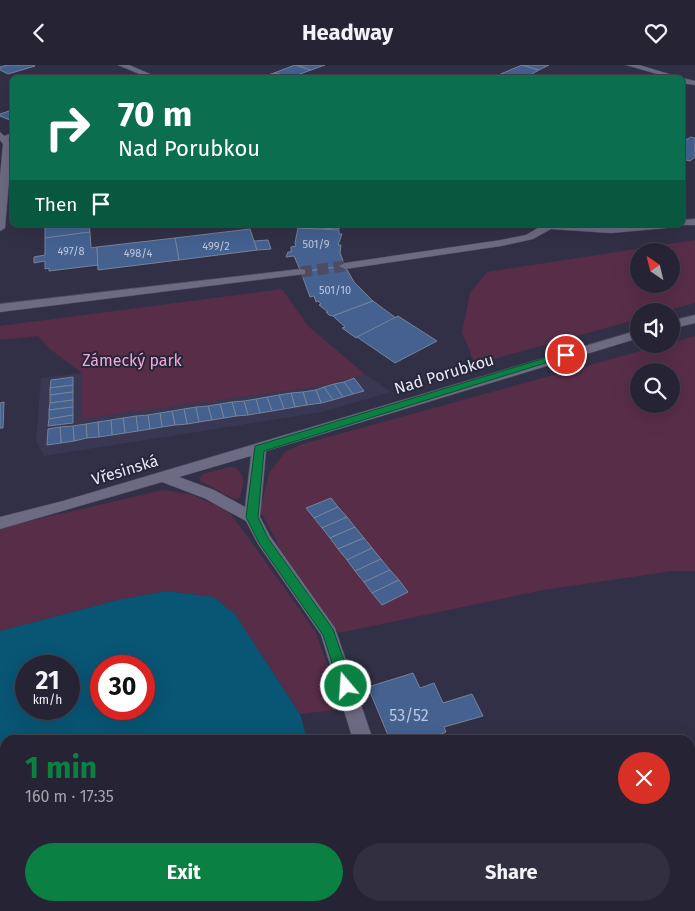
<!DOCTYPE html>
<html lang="en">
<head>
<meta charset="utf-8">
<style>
	:root { --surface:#262434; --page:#323040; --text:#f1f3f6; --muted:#a4a4ac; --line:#42414f; --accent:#0b8043 }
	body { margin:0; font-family:"Fira Sans",sans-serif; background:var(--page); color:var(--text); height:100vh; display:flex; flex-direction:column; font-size:19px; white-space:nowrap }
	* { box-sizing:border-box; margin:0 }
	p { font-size:16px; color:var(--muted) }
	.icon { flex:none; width:28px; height:28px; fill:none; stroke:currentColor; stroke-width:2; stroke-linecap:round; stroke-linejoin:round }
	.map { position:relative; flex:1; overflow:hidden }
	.details { position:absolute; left:0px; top:670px; width:695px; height:176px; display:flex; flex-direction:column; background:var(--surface); border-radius:15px 15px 0 0; box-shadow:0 5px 20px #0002,0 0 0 1px var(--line) }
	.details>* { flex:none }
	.guide { position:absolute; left:10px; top:10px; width:675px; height:152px; border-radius:8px; box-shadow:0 5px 20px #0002,0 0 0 1px var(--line); background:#0b6e4f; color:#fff; overflow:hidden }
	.needle { width:32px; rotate:325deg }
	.tools { position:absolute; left:630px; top:178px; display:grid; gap:10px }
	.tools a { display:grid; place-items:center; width:50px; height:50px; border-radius:50%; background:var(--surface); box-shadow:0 5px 20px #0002,0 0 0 1px var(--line); font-size:25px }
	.speed { position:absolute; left:15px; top:590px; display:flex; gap:10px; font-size:25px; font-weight:700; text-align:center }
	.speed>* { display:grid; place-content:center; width:65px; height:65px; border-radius:50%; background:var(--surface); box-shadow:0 5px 20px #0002,0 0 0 1px var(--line); line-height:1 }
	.speed small { font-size:12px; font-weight:400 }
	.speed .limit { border:8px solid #d22; background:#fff; color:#111 }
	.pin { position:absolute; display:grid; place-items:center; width:42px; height:42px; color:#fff; margin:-21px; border:2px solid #fff; border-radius:50%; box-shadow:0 1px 5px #0007 }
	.me { position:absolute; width:55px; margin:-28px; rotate:342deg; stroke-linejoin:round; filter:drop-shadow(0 0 4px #0008) }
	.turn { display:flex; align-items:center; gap:18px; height:105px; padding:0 25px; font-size:22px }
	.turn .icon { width:65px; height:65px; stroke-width:2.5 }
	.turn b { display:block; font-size:35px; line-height:42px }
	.then { display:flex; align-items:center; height:48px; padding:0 25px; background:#0003; gap:10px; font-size:19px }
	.round { display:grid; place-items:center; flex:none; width:52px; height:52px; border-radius:26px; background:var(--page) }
	.headline { display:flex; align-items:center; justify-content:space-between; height:85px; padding:0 25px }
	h1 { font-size:30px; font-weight:700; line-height:38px; color:var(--accent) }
	.button { display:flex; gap:10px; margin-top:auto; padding:10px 25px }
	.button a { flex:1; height:58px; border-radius:30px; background:var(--accent); color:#fff; font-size:20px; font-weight:700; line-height:58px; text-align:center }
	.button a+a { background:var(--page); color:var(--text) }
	header { display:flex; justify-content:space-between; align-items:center; height:65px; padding:0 25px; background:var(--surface); font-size:22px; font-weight:700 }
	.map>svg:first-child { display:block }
</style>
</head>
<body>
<header><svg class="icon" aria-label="back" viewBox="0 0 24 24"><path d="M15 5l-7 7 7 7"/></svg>Headway<svg class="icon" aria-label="heart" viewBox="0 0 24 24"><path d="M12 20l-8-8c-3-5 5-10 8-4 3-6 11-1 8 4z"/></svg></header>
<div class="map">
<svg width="695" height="846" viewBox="0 0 695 846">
	<rect width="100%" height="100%" fill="#323046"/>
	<path fill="#3a3753" d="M 82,308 L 82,353 L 315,322 L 366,310 L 391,327 L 322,347 L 44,391 L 36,376 L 41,313 Z"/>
	<g fill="#582d48" fill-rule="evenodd">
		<path d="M 695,175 L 695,238 L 666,246 L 639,246 L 639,254 L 475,299 L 462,267 L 470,228 L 487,207 ZM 639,186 L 671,186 L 671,219 L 639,219 Z"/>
		<path d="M 282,224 L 308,261 L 366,310 L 315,322 L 81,354 L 82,308 L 50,284 L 38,271 L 0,275 L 0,261 Z"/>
		<path d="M 695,271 L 695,506 L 672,506 L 543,525 L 339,568 L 281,486 L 260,445 L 269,408 L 286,386 L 303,379 ZM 639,306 L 671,306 L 671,339 L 639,339 Z"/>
		<path d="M 229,402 L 235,402 C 246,410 244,422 239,433 L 234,434 L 199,415 L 203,409 Z"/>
		<path d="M 163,425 L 193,430 L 228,446 L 245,468 L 315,566 L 344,644 L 300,649 L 235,549 L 214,532 L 166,526 L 118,535 L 0,566 L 0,463 Z"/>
	</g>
	<path fill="#095574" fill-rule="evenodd" d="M 166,526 L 214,532 L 235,549 L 300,649 L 307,675 L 5,675 L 5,841 L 351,841 L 353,846 L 0,846 L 0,566 L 118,535 ZM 26,601 L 69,601 L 69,644 L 26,644 ZM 101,601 L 144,601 L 144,644 L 101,644 Z"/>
	<g fill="#446190" stroke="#768399">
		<path d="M 8,0 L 33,0 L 35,1 L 8,9 L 0,5 L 0,2 Z"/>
		<path d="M 295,0 L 311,5 L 292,12 L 274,8 Z"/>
		<path d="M 297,0 L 325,0 L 311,5 Z"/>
		<path d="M 522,0 L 539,5 L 527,12 L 496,11 Z"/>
		<path d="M 522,0 L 549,0 L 539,5 Z"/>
		<path d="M 274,8 L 287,12 L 262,12 Z"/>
		<path d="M 12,45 L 12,56 L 0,51 L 0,49 Z"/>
		<path d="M 691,72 L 695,73 L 695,92 L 690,96 L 682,94 L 682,77 Z"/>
		<path d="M 45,160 L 89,160 L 90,167 L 45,173 Z"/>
		<path d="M 298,160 L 340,160 L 339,164 L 297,162 Z"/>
		<path d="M 298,163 L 339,165 L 339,169 L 342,169 L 338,180 L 341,180 L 340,188 L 345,201 L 301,207 L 294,191 L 286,192 L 288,187 L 291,187 L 291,182 L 296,181 L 295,178 Z"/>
		<path d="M 250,164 L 257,185 L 179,195 L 175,173 Z"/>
		<path d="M 90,167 L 91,183 L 97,182 L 98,200 L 49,206 L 49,203 L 45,204 L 45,196 L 34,198 L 34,192 L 45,190 L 45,173 Z"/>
		<path d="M 175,173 L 179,195 L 98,205 L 97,182 Z"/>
		<path d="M 268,175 L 271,184 L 257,185 L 254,176 Z"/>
		<path d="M 345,201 L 354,217 L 373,236 L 333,251 L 329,250 L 326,247 L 328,247 L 319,240 L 321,239 L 318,236 L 316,237 L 314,231 L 310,232 L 301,207 Z"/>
		<path d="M 373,236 L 396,253 L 356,273 L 342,263 L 345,262 L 333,251 Z"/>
		<path d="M 398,251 L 437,276 L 395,298 L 357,272 Z"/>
		<path d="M 73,312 L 73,320 L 50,323 L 51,315 Z"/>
		<path d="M 354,313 L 364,326 L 353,329 L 344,317 Z"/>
		<path d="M 344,317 L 353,329 L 343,332 L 334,319 Z"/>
		<path d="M 334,319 L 343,332 L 333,335 L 324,322 Z"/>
		<path d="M 73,320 L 73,327 L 50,330 L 50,323 Z"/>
		<path d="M 324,322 L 333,335 L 321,338 L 316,325 Z"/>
		<path d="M 316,325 L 321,338 L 307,340 L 303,327 Z"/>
		<path d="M 73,327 L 73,335 L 50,338 L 50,330 Z"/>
		<path d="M 303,327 L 307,340 L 295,342 L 291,328 Z"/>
		<path d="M 291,328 L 295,342 L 284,344 L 279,330 Z"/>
		<path d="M 279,330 L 284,344 L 272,346 L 267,332 Z"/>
		<path d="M 267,332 L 272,346 L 260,348 L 256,334 Z"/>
		<path d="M 256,334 L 260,348 L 248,350 L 244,336 Z"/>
		<path d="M 73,335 L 73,342 L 49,345 L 50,338 Z"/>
		<path d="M 244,336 L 248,350 L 236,351 L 232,337 Z"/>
		<path d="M 4,337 L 3,363 L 0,363 L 0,338 Z"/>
		<path d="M 232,337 L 236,351 L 224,353 L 220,339 Z"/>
		<path d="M 220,339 L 224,353 L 212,355 L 208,341 Z"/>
		<path d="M 208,341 L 212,355 L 199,357 L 196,342 Z"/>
		<path d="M 73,342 L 73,350 L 49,354 L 49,345 Z"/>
		<path d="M 196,342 L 199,357 L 187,359 L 184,344 Z"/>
		<path d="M 184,344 L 187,359 L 175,360 L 172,346 Z"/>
		<path d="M 172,346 L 175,360 L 162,362 L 160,348 Z"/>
		<path d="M 160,348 L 162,362 L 150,364 L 148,350 Z"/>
		<path d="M 73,350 L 73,358 L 48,361 L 49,354 Z"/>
		<path d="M 148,350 L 150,364 L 138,366 L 136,351 Z"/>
		<path d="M 136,351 L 138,366 L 125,368 L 123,353 Z"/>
		<path d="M 123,353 L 125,368 L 112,370 L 111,355 Z"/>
		<path d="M 111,355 L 112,370 L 99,372 L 98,357 Z"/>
		<path d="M 98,357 L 99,372 L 87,373 L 86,359 Z"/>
		<path d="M 86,359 L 87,373 L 74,376 L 73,361 Z"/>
		<path d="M 73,361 L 74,376 L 61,378 L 60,362 Z"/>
		<path d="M 60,362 L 61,378 L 47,380 L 48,364 Z"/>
		<path d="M 331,433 L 338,442 L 314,453 L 306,443 Z"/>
		<path d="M 338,442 L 347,452 L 322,463 L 314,453 Z"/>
		<path d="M 347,452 L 355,462 L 330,473 L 322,463 Z"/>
		<path d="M 355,462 L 364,473 L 338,484 L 330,473 Z"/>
		<path d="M 364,473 L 372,483 L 347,495 L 338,484 Z"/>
		<path d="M 372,483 L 381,494 L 355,506 L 347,495 Z"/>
		<path d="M 381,494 L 390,505 L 364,517 L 355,506 Z"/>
		<path d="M 390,505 L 399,515 L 372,528 L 364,517 Z"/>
		<path d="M 399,515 L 408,527 L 382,540 L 372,528 Z"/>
		<path d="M 413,608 L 420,623 L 434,618 L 443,638 L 472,629 L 483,651 L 444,662 L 446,667 L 441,669 L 445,675 L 390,675 L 368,622 Z"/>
		<path d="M 695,821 L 695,846 L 674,846 L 672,841 L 690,841 L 690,822 Z"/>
		<path d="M 443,841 L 501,841 L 478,846 L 445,846 Z"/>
		<path d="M 608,841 L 672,841 L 674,846 L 587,846 Z"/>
	</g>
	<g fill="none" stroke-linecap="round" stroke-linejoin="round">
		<path stroke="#4d4c60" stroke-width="11" stroke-dasharray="11 5.5" stroke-linecap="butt" d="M 301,207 L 345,201"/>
		<defs>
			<path id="lane" d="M 9,69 L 12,69 L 12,73 L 5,75 L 1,73 Z"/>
			<g id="street">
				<path d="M 118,0 L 129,0 L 157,12 L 147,12 Z"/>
				<path d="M 626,0 L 639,0 L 679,12 L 668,12 Z"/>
				<path d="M 682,13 L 695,16 L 695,20 L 682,18 Z"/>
				<path d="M 0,67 L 12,78 L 5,163 L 0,166 L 0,112 L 3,79 L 0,75 Z"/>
				<path d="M 695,154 L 695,160 L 678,160 L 682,160 L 682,155 Z"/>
				<path d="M 534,160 L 611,162 L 671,160 L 666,163 L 611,168 L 551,164 L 533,174 L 501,181 L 345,204 L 339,201 L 345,198 L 501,175 L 526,170 L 538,163 Z"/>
				<path d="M 301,204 L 305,205 L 305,209 L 0,247 L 0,239 Z"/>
				<path d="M 695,250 L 695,258 L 671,264 L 671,256 Z"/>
				<path d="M 639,265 L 639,273 L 266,386 L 260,452 L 270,471 L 335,563 L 373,675 L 353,675 L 321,570 L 258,479 L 246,456 L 204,433 L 162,417 L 0,464 L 0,452 L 63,436 ZM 251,391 L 245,442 L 214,425 L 179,412 Z"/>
				<path d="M 405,841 L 427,841 L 428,846 L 406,846 Z"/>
			</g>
		</defs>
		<use href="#lane" stroke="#504e60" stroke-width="1"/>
		<use href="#street" stroke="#504e60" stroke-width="1"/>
		<use href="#lane" fill="#6c6b83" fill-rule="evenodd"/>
		<use href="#street" fill="#6c6b83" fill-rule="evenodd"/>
	</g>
	<path fill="#0b8043" stroke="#07532c" d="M 562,288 L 571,290 L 264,386 L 258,452 L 268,473 L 333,564 L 353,621 L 351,626 L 346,627 L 341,626 L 323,570 L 259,478 L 246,452 L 255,381 Z"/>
	<g text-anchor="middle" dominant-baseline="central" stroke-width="4" stroke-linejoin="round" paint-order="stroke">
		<g font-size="11" fill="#bfc6dc">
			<text x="316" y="179">501/9</text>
			<text x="216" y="181">499/2</text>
			<text x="71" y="186">497/8</text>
			<text x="138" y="188">498/4</text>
			<text x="335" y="225">501/10</text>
		</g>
		<g font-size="16" fill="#f8a7d8" stroke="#28263b">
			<text x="132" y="295">Zámecký park</text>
		</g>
		<g font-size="16" fill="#e8e8f6" stroke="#28263b">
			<text transform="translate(444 309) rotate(-17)">Nad Porubkou</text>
			<text transform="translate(125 405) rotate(-17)">Vřesinská</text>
		</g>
		<g font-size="16" fill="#bfc6dc">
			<text x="409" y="650">53/52</text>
		</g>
	</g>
</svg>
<div class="tools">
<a><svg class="needle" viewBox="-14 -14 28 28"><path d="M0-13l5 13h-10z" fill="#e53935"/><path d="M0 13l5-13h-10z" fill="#a4a4ac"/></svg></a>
<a><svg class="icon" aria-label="sound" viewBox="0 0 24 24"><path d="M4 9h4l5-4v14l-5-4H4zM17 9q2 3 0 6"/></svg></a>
<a><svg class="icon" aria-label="search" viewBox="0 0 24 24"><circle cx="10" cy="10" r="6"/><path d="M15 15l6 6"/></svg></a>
</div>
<div class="speed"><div>21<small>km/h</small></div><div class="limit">30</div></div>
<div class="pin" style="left:566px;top:290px;background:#d93025"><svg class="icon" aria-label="arrive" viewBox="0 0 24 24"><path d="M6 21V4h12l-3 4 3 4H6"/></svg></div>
<svg class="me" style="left:346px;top:621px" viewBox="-20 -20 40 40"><circle r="17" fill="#0b8043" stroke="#fff" stroke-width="3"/><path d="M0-11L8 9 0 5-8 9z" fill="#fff"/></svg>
<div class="guide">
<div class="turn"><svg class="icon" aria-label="right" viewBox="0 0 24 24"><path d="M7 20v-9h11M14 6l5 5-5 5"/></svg><div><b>70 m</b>Nad Porubkou</div></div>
<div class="then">Then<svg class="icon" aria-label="arrive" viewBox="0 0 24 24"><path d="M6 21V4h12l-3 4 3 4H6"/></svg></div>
</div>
<section class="details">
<div class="headline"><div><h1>1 min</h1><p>160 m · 17:35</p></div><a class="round" style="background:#d93025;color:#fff"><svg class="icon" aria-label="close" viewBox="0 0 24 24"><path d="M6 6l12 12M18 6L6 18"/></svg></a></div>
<div class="button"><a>Exit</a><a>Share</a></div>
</section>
</div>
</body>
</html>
